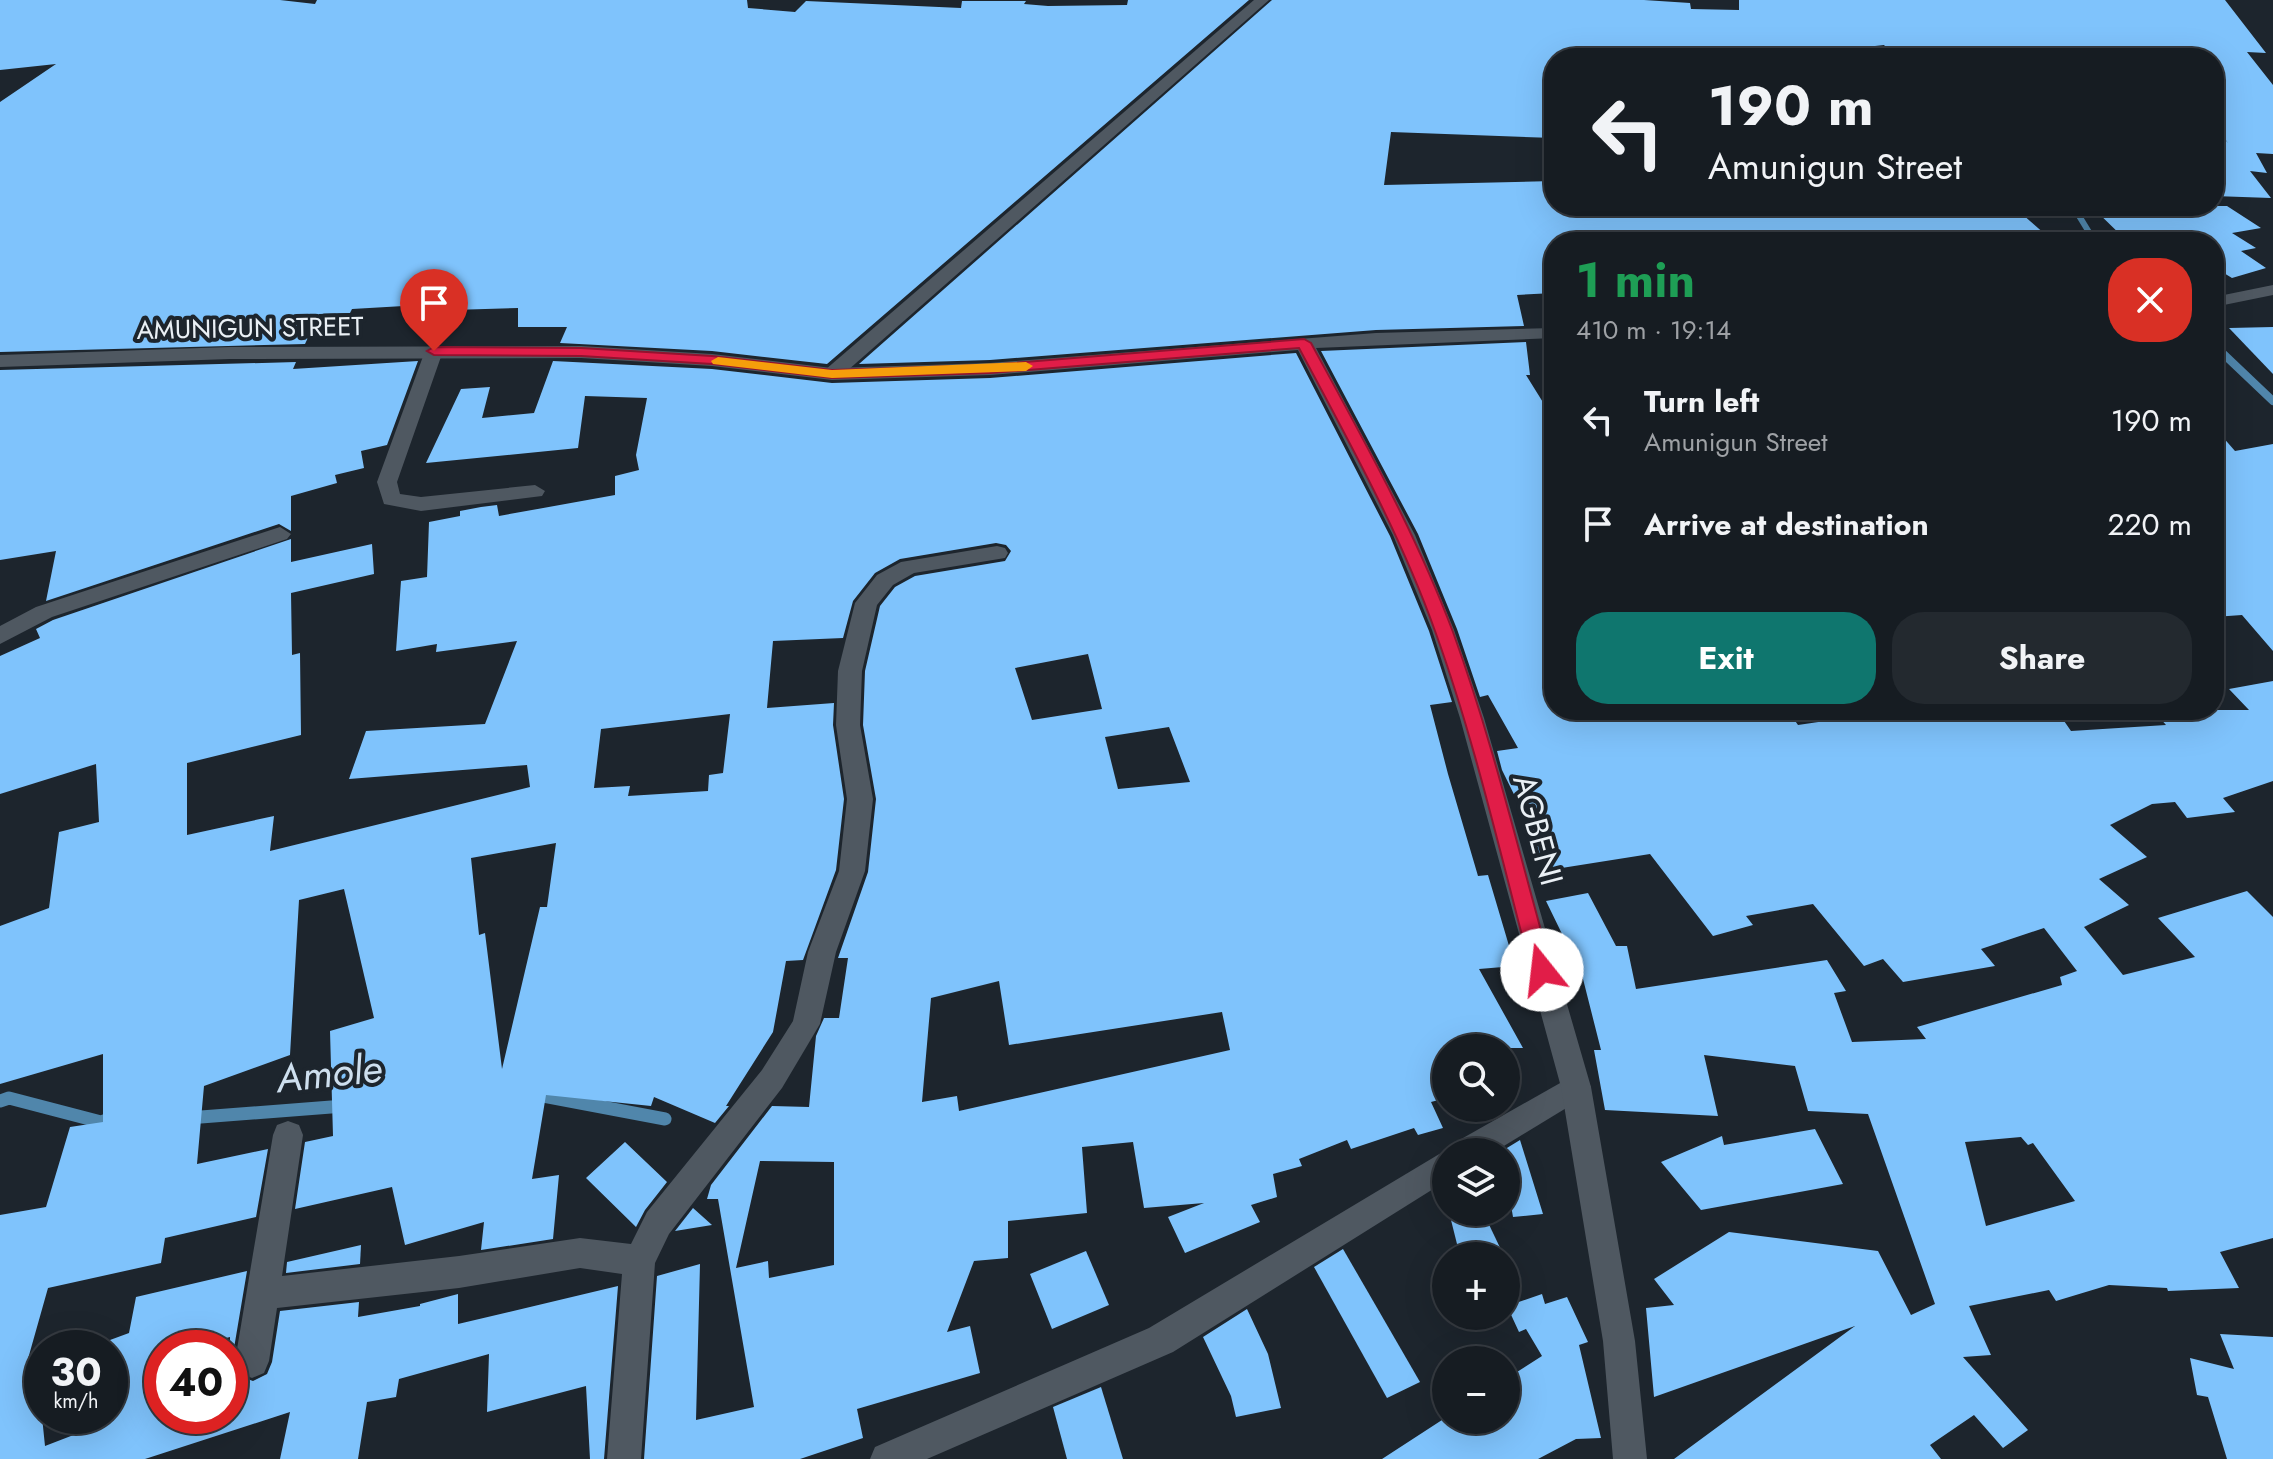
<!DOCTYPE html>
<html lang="en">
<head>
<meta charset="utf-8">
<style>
	:root { --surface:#161c22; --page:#23292f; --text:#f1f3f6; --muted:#9ea1a5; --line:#353a40; --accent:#0f766e }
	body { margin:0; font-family:Jost,sans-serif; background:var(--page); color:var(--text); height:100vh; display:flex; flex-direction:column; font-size:30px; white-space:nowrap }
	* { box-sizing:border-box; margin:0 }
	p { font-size:26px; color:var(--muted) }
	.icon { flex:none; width:44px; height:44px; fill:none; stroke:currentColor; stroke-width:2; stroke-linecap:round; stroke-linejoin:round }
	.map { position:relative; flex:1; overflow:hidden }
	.panel { position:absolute; left:1544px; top:232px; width:680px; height:488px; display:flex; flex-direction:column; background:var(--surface); border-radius:32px; box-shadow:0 8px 32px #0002,0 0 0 2px var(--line) }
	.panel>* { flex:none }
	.top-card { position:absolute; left:1544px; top:48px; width:680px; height:168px; border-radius:32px; box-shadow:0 8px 32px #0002,0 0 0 2px var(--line); background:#161c22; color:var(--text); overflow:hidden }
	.controls { position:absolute; left:1432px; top:1034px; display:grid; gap:16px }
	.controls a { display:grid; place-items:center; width:88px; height:88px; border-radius:50%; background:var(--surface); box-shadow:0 8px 32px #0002,0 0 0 2px var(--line); font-size:40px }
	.speed { position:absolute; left:24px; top:1330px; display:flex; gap:16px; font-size:40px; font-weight:700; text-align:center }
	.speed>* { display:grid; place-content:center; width:104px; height:104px; border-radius:50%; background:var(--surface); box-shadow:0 8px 32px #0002,0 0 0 2px var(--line); line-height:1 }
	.speed small { font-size:20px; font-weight:400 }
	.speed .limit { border:12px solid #d22; background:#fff; color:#111 }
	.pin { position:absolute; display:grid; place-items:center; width:68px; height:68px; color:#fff; margin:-82px -34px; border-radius:50% 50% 50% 0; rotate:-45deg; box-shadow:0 0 8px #0007 }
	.pin .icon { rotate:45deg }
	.me { position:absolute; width:88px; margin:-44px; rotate:344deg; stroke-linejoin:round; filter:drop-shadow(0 0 6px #0008) }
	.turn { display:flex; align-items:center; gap:28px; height:168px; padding:0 32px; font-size:36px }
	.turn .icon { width:104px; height:104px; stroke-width:2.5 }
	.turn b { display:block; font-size:56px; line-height:68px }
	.round { display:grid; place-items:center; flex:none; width:84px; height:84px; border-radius:32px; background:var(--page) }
	.head { display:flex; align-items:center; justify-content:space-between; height:136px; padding:0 32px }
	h1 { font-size:48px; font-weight:700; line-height:60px; color:#1e9e55 }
	.action { display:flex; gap:16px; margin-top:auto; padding:16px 32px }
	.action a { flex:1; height:92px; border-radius:32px; background:var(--accent); color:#fff; font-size:32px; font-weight:700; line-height:92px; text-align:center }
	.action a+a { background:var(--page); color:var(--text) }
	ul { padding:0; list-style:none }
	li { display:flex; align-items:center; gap:24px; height:104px; padding:0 32px }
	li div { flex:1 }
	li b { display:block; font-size:30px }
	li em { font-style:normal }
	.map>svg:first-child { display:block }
</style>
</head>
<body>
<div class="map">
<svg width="2273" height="1459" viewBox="0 0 2273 1459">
	<rect width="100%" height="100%" fill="#1d252d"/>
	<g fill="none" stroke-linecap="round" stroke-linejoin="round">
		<g stroke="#5086ab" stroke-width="6">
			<path d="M 1829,43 L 1856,58"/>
			<path d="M 2073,206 L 2095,242"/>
		</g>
		<path stroke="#5086ab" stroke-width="8" d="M 2214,345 L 2273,401"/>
		<g stroke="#5086ab" stroke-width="13">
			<path d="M 538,1095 L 665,1119"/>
			<path d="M 0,1101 L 9,1098 L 101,1122 L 116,1117"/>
			<path d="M 188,1118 L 344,1106"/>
		</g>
	</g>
	<g fill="#7fc3fc" fill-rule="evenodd">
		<path d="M 0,0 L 280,0 L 315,4 L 317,0 L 747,0 L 748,8 L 795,12 L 806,1 L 961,8 L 962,1 L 1026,1 L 1024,4 L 1048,6 L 1127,5 L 1128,0 L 1249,0 L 827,364 L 712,351 L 560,343 L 567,327 L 518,327 L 518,308 L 419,311 L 421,305 L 352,309 L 350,313 L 319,314 L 305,344 L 0,352 L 0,102 L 56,64 L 0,70 Z"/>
		<path d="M 1272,0 L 1644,0 L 1690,3 L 1691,9 L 1739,10 L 1739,0 L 2225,0 L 2266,53 L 2247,52 L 2273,85 L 2273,154 L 2256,153 L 2267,173 L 2250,171 L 2271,198 L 2214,196 L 2214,127 L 2228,143 L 2214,124 L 2214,58 L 1895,57 L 1884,45 L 1812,53 L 1815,58 L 1637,58 L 1554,54 L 1554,138 L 1391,132 L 1384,185 L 1554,181 L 1554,206 L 1990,206 L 1990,217 L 2022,214 L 2054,242 L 1629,242 L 1627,236 L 1564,240 L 1554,242 L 1554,293 L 1517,295 L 1524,326 L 1376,330 L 990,360 L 859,364 Z"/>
		<path d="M 2091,206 L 2227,206 L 2261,228 L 2232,233 L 2256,248 L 2241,251 L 2266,268 L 2232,278 L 2214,267 L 2214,242 L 2128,242 Z"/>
		<path d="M 2273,327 L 2273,374 L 2229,328 Z"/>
		<path d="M 1526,342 L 1530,375 L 1526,375 L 1554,420 L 1554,710 L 1697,710 L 1706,721 L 1789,712 L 1798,725 L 1866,715 L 1863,710 L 2015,710 L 2032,720 L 2062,718 L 2071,731 L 2166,725 L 2153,710 L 2249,710 L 2229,689 L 2273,681 L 2273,781 L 2223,798 L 2235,812 L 2187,818 L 2175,802 L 2152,804 L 2110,825 L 2147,857 L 2099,879 L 2129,905 L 2084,927 L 2123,975 L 2195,957 L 2158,918 L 2247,891 L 2273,917 L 2273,1238 L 2220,1252 L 2239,1288 L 2168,1291 L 2167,1288 L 2109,1285 L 2056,1301 L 2049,1290 L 1969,1306 L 1991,1355 L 1963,1357 L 2028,1430 L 2003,1448 L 1974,1415 L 1930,1445 L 1941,1459 L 1674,1459 L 1855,1326 L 1654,1397 L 1646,1308 L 1674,1305 L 1654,1279 L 1729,1232 L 1878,1251 L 1911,1315 L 1935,1304 L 1868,1114 L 1808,1111 L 1795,1066 L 1704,1055 L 1718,1116 L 1605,1110 L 1594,1050 L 1601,1050 L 1582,975 L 1546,901 L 1588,893 L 1616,946 L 1627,946 L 1636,989 L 1827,960 L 1846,991 L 1834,993 L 1852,1042 L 1926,1039 L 1917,1027 L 2062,985 L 2060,977 L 2077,971 L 2044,928 L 1981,949 L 1995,966 L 1903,982 L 1883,959 L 1864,966 L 1813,904 L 1746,916 L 1753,925 L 1713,936 L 1650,854 L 1549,870 L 1528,832 L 1532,831 L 1502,770 L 1497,751 L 1518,748 L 1488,695 L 1480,697 L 1457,629 L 1418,534 L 1321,351 ZM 2021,1137 L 2028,1145 L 2033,1143 L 2075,1201 L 1986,1226 L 1965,1142 Z"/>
		<path d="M 1296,353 L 1390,536 L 1429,631 L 1452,702 L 1430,705 L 1448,774 L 1478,876 L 1488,875 L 1515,966 L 1479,969 L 1523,1048 L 1446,1048 L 1446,1098 L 1431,1102 L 1443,1128 L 1418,1135 L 1414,1128 L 1351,1149 L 1347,1140 L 1299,1159 L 1302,1166 L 1273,1174 L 1277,1197 L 1251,1205 L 1260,1222 L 1185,1253 L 1168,1217 L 1204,1203 L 1144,1208 L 1133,1142 L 1082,1147 L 1087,1213 L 1008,1221 L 1008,1258 L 974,1261 L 947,1332 L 970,1326 L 980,1373 L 857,1409 L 863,1438 L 800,1459 L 644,1459 L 657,1276 L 700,1264 L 696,1420 L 754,1407 L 718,1199 L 707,1199 L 711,1185 L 772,1106 L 809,1107 L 816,1036 L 824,1018 L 839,1018 L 848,958 L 838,958 L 868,872 L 876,799 L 863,725 L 865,671 L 880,606 L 895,587 L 915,576 L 1005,561 L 1011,551 L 1006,545 L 996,543 L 900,559 L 875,573 L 853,601 L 843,638 L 773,641 L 767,708 L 834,703 L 833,725 L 844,799 L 836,870 L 803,960 L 786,961 L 773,1032 L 726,1106 L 729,1106 L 715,1123 L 654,1097 L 651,1106 L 546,1095 L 532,1179 L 559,1175 L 553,1239 L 481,1250 L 484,1222 L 405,1245 L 392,1187 L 295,1209 L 305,1142 L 333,1136 L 330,1031 L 374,1018 L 344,889 L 299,900 L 290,1055 L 204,1086 L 197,1164 L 268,1149 L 256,1217 L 165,1238 L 161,1263 L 48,1288 L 24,1373 L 37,1368 L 45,1446 L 102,1424 L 102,1416 L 110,1416 L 110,1340 L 129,1333 L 136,1297 L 247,1271 L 232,1360 L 239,1376 L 253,1381 L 267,1374 L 272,1362 L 280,1311 L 359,1302 L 358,1317 L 420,1306 L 420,1304 L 458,1294 L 458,1324 L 618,1286 L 604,1459 L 590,1459 L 586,1386 L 487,1412 L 489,1354 L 399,1379 L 396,1397 L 367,1402 L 358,1459 L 280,1459 L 290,1412 L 145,1459 L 0,1459 L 0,1215 L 46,1207 L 70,1127 L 103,1122 L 103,1054 L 0,1084 L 0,926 L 49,908 L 59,832 L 99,822 L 96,764 L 0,794 L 0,656 L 40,638 L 36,629 L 53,620 L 291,539 L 291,562 L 372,544 L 374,574 L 291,593 L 292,655 L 300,653 L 301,735 L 187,763 L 187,835 L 274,816 L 270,851 L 530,787 L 527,765 L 349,779 L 366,731 L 485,724 L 517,641 L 436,652 L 437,644 L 396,651 L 401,581 L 427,577 L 429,522 L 460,516 L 460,511 L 481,507 L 497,505 L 499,516 L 615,495 L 615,476 L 639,470 L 636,455 L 647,398 L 585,396 L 578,448 L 426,463 L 461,389 L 490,387 L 482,418 L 534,413 L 553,361 L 712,369 L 832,383 L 990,378 ZM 1088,654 L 1102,709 L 1032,720 L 1015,668 ZM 730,714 L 723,773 L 709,775 L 708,791 L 628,796 L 630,786 L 594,788 L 601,729 ZM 1169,727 L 1190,782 L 1118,789 L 1105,737 ZM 556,843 L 547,907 L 540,907 L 502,1069 L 485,933 L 479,935 L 471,858 ZM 999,981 L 1009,1045 L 1222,1012 L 1230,1050 L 959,1111 L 957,1096 L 922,1102 L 931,998 ZM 760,1161 L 834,1162 L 834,1265 L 769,1278 L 768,1261 L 736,1268 ZM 230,1337 L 230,1416 L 162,1416 L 162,1348 L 186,1348 Z"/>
		<path d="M 418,361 L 387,445 L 361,451 L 364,468 L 335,475 L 337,483 L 291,496 L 291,531 L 279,524 L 46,601 L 56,551 L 0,560 L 0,370 L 296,362 L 293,369 Z"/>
		<path d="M 2214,427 L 2235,451 L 2273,444 L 2273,651 L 2242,615 L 2214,617 Z"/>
		<path d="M 1815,1129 L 1843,1184 L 1701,1210 L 1661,1162 L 1722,1136 L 1724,1145 Z"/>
		<path d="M 1520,1140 L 1543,1214 L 1513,1217 L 1506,1176 L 1506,1152 L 1502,1151 Z"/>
		<path d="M 625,1142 L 667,1182 L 645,1210 L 636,1227 L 586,1178 Z"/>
		<path d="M 693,1208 L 712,1225 L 675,1231 Z"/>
		<path d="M 1449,1212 L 1483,1212 L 1504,1256 L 1460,1256 Z"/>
		<path d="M 361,1245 L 360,1264 L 286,1273 L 287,1262 Z"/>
		<path d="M 1343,1249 L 1420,1382 L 1387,1398 L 1314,1267 Z"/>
		<path d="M 1086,1251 L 1109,1305 L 1052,1329 L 1030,1274 Z"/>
		<path d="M 1542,1294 L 1545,1304 L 1567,1297 L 1588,1342 L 1579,1345 L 1601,1438 L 1576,1439 L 1538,1459 L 1382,1459 L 1442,1420 L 1506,1420 L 1506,1379 L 1542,1356 L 1526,1329 L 1519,1332 L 1507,1306 Z"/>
		<path d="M 1247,1309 L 1268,1354 L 1281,1408 L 1236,1417 L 1231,1396 L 1203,1337 Z"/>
		<path d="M 2220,1334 L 2273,1337 L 2273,1459 L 2227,1459 L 2208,1397 L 2197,1395 L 2190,1358 L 2234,1369 Z"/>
		<path d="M 1101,1387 L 1123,1459 L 1067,1459 L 1053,1407 Z"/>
	</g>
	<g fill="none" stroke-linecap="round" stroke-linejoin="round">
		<g fill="#4f5861" fill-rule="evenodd">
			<path d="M 1254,0 L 1269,0 L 839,378 L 825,378 L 823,374 L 825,370 Z"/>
			<path d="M 434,345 L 443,351 L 397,482 L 400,494 L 421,497 L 535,485 L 545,491 L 542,496 L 421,511 L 384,504 L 377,482 L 425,351 Z"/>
			<path d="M 280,527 L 291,534 L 287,539 L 52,617 L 0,644 L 0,626 L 36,607 Z"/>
			<path d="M 997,546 L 1005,548 L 1008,553 L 1005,558 L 914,573 L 893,585 L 877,605 L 862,671 L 860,725 L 873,799 L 865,871 L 836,952 L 820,1024 L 782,1088 L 669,1234 L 655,1263 L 641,1459 L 607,1459 L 622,1274 L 580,1268 L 459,1288 L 277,1308 L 269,1361 L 264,1373 L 252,1378 L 240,1373 L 235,1361 L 273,1135 L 277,1125 L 288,1121 L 299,1125 L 303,1135 L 282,1276 L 459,1256 L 580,1238 L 631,1244 L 647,1212 L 762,1070 L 793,1021 L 808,952 L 839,871 L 847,799 L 836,725 L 838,671 L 855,603 L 877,575 L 901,562 Z"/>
			<path d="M 1576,1074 L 1586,1078 L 1591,1087 L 1586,1096 L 1494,1152 L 1452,1152 L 1456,1142 Z"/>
			<path d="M 1446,1150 L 1451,1152 L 1446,1152 L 1446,1181 L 1173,1352 L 927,1459 L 870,1459 L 875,1447 L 1149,1328 Z"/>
		</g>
		<g fill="#4f5861" fill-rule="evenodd">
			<path d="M 2273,285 L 2273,295 L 2214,307 L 2214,297 Z"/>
			<path d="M 1554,328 L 1554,338 L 1316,348 L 1415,535 L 1454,630 L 1484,718 L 1591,1087 L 1635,1341 L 1647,1459 L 1613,1459 L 1603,1341 L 1561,1087 L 1460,718 L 1432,630 L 1393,535 L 1298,350 L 990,375 L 832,380 L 712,366 L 581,358 L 230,359 L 0,367 L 0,355 L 230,347 L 581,346 L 712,354 L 832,368 L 990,363 L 1376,333 Z"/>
		</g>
	</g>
	<path fill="#e11d48" stroke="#92132f" stroke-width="2" d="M 1304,339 L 1311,343 C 1362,437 1415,531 1453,632 C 1493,742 1520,857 1552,970 L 1549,976 L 1542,978 L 1534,976 L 1531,970 C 1501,857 1475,741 1435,631 C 1400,533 1348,440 1299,348 L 990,373 L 832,378 L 712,364 L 581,356 L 434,355 L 427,351 L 434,347 L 581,348 L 712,356 L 832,370 L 990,365 Z"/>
	<path fill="#f59e0b" d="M 718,357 L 832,370 L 1026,362 L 1033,366 L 1026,371 L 832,378 L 713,364 L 711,361 Z"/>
	<g text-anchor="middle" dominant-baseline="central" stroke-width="8" stroke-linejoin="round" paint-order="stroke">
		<g font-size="26" fill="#eaf0f5" stroke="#1d252d">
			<text transform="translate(250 328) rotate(-1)">AMUNIGUN STREET</text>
		</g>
		<g font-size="32" fill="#eaf0f5" stroke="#1d252d">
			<text transform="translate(1538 830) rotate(75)">AGBENI</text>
		</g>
		<g font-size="40" font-style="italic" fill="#cedfee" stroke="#1d252d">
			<text transform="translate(329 1073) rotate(-6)">Amole</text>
		</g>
	</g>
</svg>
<div class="controls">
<a><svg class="icon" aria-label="search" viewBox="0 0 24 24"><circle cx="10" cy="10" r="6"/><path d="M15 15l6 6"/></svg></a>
<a><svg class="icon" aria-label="layers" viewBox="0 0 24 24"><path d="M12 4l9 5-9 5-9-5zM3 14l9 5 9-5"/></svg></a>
<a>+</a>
<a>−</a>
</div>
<div class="speed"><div>30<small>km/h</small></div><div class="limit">40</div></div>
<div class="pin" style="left:434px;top:351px;background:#d93025"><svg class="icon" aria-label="arrive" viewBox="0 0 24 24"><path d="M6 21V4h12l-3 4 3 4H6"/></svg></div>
<svg class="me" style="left:1542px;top:970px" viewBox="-20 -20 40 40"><circle r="19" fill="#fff"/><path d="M0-13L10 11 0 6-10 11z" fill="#e11d48"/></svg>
<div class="top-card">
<div class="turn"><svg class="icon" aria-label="left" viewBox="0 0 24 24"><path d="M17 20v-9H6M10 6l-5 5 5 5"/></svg><div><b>190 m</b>Amunigun Street</div></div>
</div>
<section class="panel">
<div class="head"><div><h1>1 min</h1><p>410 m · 19:14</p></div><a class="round" style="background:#d93025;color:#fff"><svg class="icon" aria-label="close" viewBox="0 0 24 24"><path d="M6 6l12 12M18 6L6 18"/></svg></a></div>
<ul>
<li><svg class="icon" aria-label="left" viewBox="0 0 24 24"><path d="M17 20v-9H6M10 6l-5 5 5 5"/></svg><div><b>Turn left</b><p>Amunigun Street</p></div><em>190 m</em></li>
<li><svg class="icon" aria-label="arrive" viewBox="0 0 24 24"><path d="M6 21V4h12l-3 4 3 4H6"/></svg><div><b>Arrive at destination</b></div><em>220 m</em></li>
</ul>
<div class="action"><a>Exit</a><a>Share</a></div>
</section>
</div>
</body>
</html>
